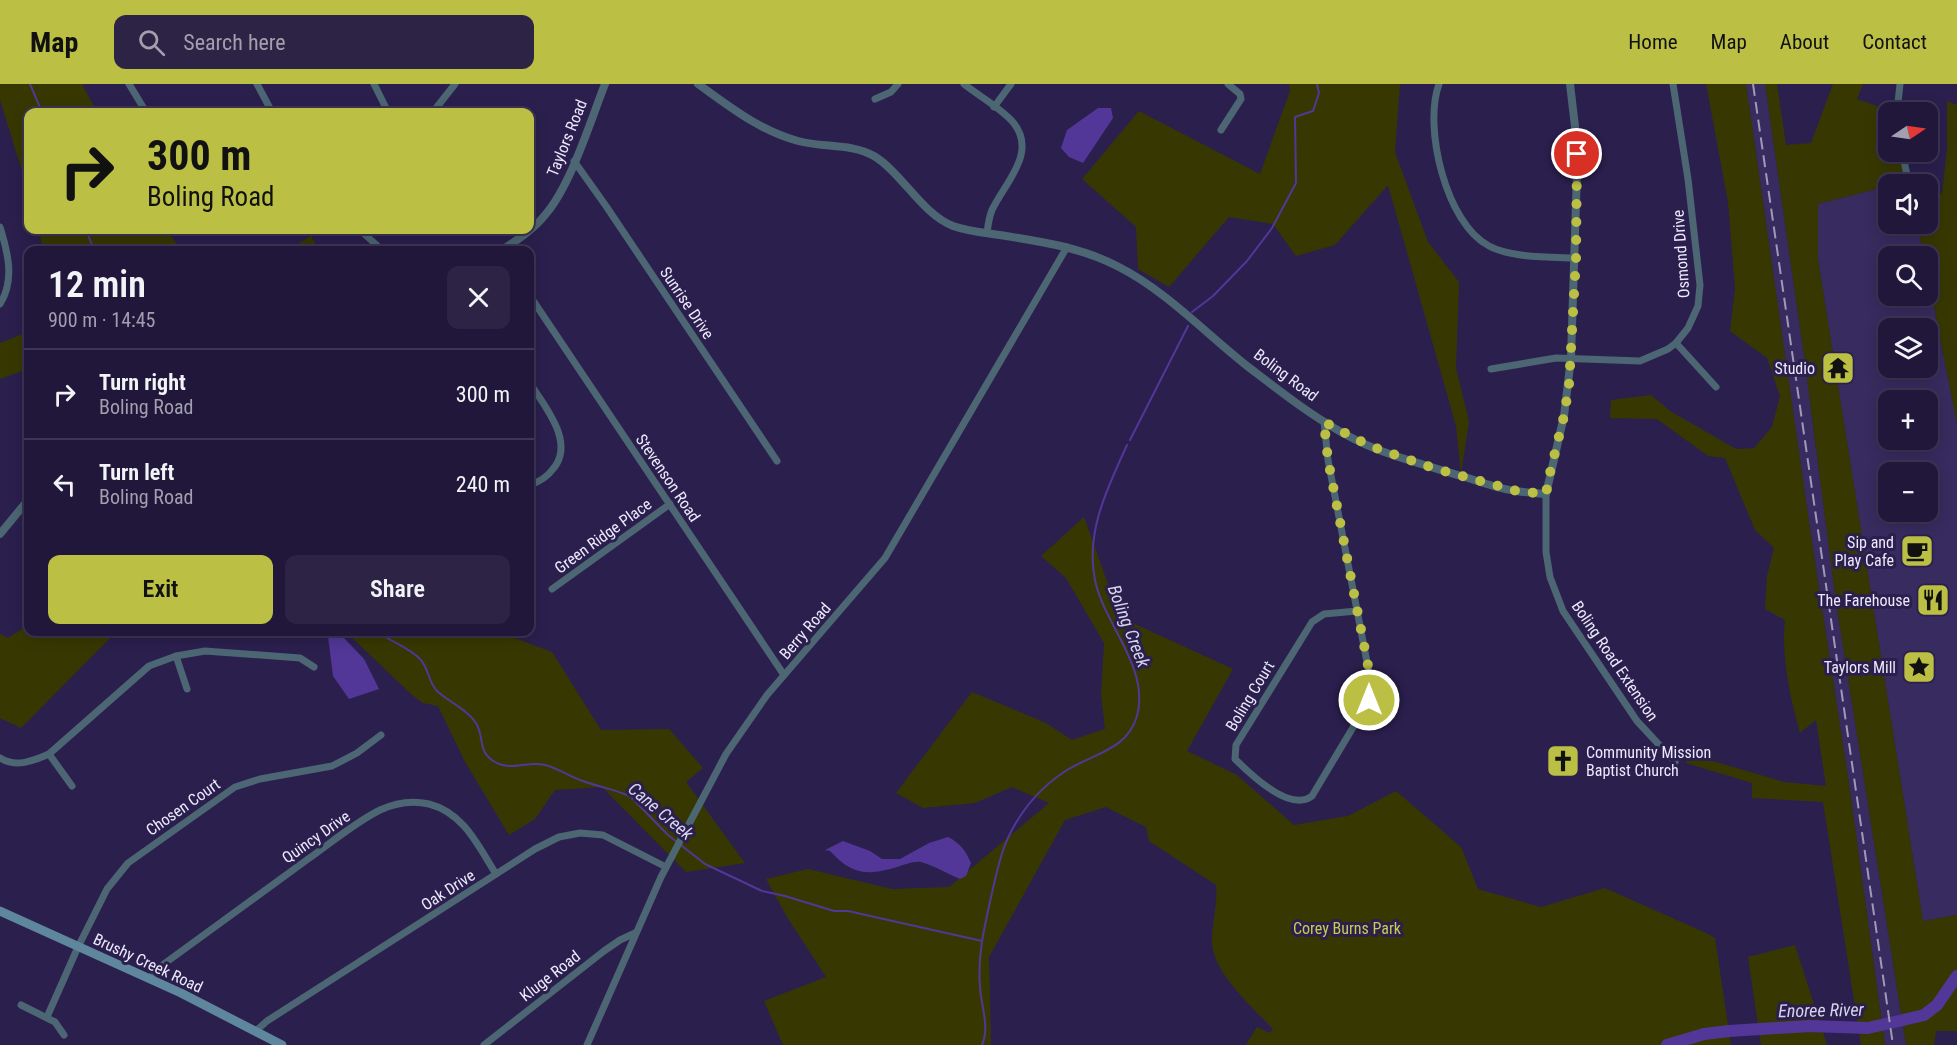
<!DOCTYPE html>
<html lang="en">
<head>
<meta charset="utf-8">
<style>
	:root { --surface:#20173a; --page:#2d2445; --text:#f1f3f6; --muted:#a29faf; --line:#3d3654; --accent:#bbc044 }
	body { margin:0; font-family:"Roboto Condensed",sans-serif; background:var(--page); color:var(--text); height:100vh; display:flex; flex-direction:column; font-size:22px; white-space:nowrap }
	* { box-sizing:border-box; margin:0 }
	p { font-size:20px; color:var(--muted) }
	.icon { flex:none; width:33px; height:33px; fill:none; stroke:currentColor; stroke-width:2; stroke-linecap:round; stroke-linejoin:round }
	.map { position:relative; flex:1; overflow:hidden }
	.sheet { position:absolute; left:24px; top:162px; width:510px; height:390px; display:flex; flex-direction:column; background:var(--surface); border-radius:12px; box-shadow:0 3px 15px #0003,0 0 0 2px var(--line) }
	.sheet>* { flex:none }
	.hud { position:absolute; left:24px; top:24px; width:510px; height:126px; border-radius:12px; box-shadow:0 3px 15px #0003,0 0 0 2px var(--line); background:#bbc044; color:#111; overflow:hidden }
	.needle { width:39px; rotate:77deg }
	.tools { position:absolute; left:1878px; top:18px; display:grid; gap:12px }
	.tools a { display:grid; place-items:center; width:60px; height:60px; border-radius:12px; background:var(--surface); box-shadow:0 3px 15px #0003,0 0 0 2px var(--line); font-size:30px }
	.pin { position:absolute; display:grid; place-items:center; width:51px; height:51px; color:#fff; margin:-26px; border:3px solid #fff; border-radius:50%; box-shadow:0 2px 6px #0007 }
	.me { position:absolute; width:66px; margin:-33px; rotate:0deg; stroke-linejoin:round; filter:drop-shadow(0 0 4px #0008) }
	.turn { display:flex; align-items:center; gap:21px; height:126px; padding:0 24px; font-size:27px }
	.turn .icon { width:78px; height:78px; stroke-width:2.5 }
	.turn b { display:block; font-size:42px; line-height:51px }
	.round { display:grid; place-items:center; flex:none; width:63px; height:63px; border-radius:12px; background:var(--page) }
	.overview { display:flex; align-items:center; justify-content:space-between; height:102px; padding:0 24px }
	h1 { font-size:36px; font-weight:600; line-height:45px }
	.action { display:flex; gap:12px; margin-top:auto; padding:12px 24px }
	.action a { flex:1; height:69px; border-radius:12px; background:var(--accent); color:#111; font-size:24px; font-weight:600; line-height:69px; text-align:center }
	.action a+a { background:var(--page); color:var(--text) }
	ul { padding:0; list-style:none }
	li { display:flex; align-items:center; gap:18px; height:90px; padding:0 24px; border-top:2px solid var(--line) }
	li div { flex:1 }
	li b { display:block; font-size:22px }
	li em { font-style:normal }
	header { display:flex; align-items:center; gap:36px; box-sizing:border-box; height:84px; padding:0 30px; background:var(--accent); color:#111 }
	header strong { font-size:28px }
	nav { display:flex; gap:33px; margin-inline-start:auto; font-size:21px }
	.search { width:420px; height:54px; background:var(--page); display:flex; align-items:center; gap:15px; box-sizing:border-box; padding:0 21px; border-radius:12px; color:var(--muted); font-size:22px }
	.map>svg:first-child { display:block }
</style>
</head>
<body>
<header>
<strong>Map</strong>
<div class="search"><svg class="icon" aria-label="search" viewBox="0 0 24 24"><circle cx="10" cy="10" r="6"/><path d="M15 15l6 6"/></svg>Search here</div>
<nav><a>Home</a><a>Map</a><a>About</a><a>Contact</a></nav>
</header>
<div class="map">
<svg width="1957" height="961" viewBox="0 0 1957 961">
	<rect width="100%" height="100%" fill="#2b1f4e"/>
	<g fill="#382b5f" fill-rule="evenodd">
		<path d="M 1746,0 L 1765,0 L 1804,272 L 1836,518 L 1906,961 L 1885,961 L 1850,707 L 1810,445 Z"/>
		<path d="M 1888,102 L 1888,140 L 1917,140 L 1924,172 L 1888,172 L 1888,212 L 1928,212 L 1928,192 L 1957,340 L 1957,831 L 1923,837 L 1818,175 L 1818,120 ZM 1888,244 L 1928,244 L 1928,284 L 1888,284 ZM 1888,316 L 1928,316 L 1928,356 L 1888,356 ZM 1888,388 L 1928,388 L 1928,428 L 1888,428 Z"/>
	</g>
	<g fill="#373801">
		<path d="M 0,0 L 82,0 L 97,28 L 28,28 L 28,106 L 0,16 Z"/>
		<path d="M 1289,0 L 1400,0 L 1395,68 L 1428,158 L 1459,198 L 1456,284 L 1469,337 L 1461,390 L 1456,342 L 1388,101 L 1335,161 L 1296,172 L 1273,140 L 1229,133 L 1169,203 L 1138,185 L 1136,143 L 1082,95 L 1139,27 L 1260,90 L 1290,7 Z"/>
		<path d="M 1706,0 L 1746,0 L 1810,445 L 1850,707 L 1885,961 L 1861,961 L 1823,718 L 1752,714 L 1752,699 L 1686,679 L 1689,670 L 1784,698 L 1826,702 L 1816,636 L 1800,649 C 1790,613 1781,573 1785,536 L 1765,525 L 1767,492 L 1774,464 L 1755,446 L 1725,374 L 1708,372 L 1657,335 L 1610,334 L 1611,316 L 1651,311 L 1670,327 L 1736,365 L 1754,364 L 1772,343 L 1780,312 L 1767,274 L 1730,247 L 1735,204 L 1728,118 Z"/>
		<path d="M 1765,0 L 1777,0 L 1786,61 L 1811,59 L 1833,0 L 1863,0 L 1857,15 L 1891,27 L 1891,28 L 1888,28 L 1888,68 L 1901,68 L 1908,98 L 1888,100 L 1888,102 L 1818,120 L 1818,175 L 1923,837 L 1957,831 L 1957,947 L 1936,947 L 1934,961 L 1906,961 L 1836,518 L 1804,272 Z"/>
		<path d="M 1947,17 L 1957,21 L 1957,340 L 1928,192 L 1928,172 L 1924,172 L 1917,140 L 1928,140 L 1928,112 L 1942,109 L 1947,65 Z"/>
		<path d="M 39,146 L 167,146 L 178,162 L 187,166 L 43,166 Z"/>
		<path d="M 311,152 L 319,166 L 288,166 Z"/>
		<path d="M 28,248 L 28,285 L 0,295 L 0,259 Z"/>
		<path d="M 1084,433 L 1108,500 L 1135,540 L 1233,585 L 1187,667 L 1237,691 L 1294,741 L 1348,732 L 1396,707 L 1461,763 L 1478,805 L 1541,823 L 1605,804 L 1706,849 L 1715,854 L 1731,961 L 1246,961 L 1257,943 L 1270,949 L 1273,945 C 1253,923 1212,889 1212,857 C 1212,838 1218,820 1216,801 L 1149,757 L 1146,743 L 1106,723 L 1065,736 L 989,873 L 991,961 L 783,961 L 764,917 L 826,893 L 787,833 L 766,795 L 808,785 L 892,805 L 949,803 L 1049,719 L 1012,703 L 975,719 L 923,724 L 896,709 L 972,608 L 1046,639 L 1072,656 L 1105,645 L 1101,611 L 1104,559 L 1066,494 L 1041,472 Z"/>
		<path d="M 28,541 L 28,548 L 116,548 L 21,644 L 0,634 L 0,550 L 8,554 Z"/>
		<path d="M 346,548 L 499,548 L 552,568 L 601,646 L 669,645 L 703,684 L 686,698 L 745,779 L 686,788 L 602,703 L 555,706 L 535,735 L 509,751 L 465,678 L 438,622 L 423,619 L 413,612 Z"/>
		<path d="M 1795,861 L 1827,961 L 1761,961 L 1748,873 Z"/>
	</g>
	<g fill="#523798">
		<path d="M 1098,24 L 1111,24 L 1113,34 L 1083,79 L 1069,73 L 1061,64 L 1067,46 Z"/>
		<path d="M 328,552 L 344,554 L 364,575 L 379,605 L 349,615 L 333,592 Z"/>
		<path d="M 948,753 C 960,759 966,767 971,779 L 966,792 L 960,795 C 948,790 933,781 921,778 C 913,777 904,781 897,783 C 867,792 852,791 830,767 L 825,766 L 843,757 L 870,767 L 882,775 L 900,775 L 929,759 Z"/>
	</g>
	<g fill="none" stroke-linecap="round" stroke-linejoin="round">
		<g stroke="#523798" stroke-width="2">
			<path d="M 30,0 L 42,28"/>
			<path d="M 86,146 L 94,166"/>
			<path d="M 1192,228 L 1213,212 L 1247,177 L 1272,144 L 1296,99 L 1295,33 L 1313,27 L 1319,9 L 1317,0"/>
			<path d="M 1130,356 L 1188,242"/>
			<path d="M 378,548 C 391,558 408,563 420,575 C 429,584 428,598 437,607 C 449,618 468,626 476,639 C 485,654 477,668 495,678 C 512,688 527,676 545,681 C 558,684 570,693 583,697 C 598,703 616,705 631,713 L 668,751 L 705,780 L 762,807 L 785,812 L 834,827 L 848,827 L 982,857"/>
			<path d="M 982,961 C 990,942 981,922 980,903 C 977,869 986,837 993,804 C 998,784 1002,763 1013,744 C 1025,722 1043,702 1064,688 C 1091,670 1127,667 1137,632 C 1150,583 1104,541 1095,496 C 1085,448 1108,403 1127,361"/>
		</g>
		<path stroke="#523798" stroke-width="12" d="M 1667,961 L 1704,950 L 1729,947 L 1810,942 L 1868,944 L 1899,937 L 1924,931 L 1937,921 L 1957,892"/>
		<g stroke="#4c6673" stroke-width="7">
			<path d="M 129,0 L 146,28"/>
			<path d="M 257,0 L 272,28"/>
			<path d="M 374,0 L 388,28"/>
			<path d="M 964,0 C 979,12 999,23 1012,37 C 1039,68 1005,98 992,126 C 989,133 988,141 987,149"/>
			<path d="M 1439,0 C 1423,43 1446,140 1489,162 C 1511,174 1551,173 1576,174"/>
			<path d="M 875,15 L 891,8 L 898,0"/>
			<path d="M 994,23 L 1011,0"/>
			<path d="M 433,28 L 455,0"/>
			<path d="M 1897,28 L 1900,0"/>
			<path d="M 1221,46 L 1241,15 L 1240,10 L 1228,0"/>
			<path d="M 1902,68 L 1909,100"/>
			<path d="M 574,77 L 606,122 L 777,377"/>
			<path d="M 0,143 C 8,169 15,196 0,220"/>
			<path d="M 215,146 L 224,148 L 236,146"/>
			<path d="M 360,146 L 382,166"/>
			<path d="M 530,212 L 784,591"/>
			<path d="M 1676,259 L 1716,303"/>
			<path d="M 1491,285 L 1556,274 L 1640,277 L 1668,265 L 1676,259 L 1688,244 L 1698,222 L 1700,201 L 1688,95 L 1673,0"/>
			<path d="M 530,299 C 544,322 576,358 553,385 C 547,393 539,398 530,401"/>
			<path d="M 1324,338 L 1328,376 L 1372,604 L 1367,620 L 1312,712 C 1290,729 1250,690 1235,675 L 1236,661 L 1312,538 L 1324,530 L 1357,527"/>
			<path d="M 1546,410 L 1546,468 L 1550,493 L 1563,527 L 1637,637 L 1675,678"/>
			<path d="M 552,505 L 670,420"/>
			<path d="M 176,572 L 187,605"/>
			<path d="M 49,670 L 72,702"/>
			<path d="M 0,674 C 16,684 33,677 49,670 L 149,582 L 176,572 L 205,567 L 300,574 L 314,583"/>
			<path d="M 149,895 L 157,885 C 208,848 258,811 308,775 C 331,759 354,739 380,726 C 395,719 412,716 429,720 C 464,729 478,762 496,790"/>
			<path d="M 21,921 L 55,938 L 64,951"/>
			<path d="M 47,933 L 78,863 L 107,805 L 128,779 L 235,703 L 260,695 L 332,682 L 357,669 L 381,651"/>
			<path d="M 256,947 L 267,937 L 535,765 L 559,753 L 580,749 L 603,751 L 666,783"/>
			<path d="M 484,961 L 604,867 L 620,856 L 635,849"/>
			<path d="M 587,961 L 661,793 L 726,670 L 767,611 L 885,474 L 1067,163"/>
		</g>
		<g stroke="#4c6673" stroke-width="8">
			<path d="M 698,0 C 729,22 760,47 798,57 C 823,64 851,59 874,72 C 902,89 922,130 953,142 C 970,148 988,149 1006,152 C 1044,158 1082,164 1117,182 C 1167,207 1207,251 1251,285 C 1285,311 1318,337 1356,356 C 1388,372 1426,381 1461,392 C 1479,397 1498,405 1517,407 C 1527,409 1536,409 1546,410 L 1564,332 L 1571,274 L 1577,88 L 1576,51 L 1570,0"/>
			<path d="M 502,166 C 517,156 533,146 545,131 C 571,101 590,38 605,0"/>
			<path d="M 0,450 L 28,416"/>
		</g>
		<path stroke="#5e879d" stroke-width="9" d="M 0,827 L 181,909 L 282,961"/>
		<path stroke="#a099b7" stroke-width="2" stroke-dasharray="12 6" stroke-linecap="butt" d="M 1753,0 L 1893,961"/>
	</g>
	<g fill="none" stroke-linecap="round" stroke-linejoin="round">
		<path stroke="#bbc044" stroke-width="10" stroke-dasharray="0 18" d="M 1369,616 L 1371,597 L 1328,376 L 1324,338 L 1370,362 L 1433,384 L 1517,407 L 1546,410 L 1549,393 L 1564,332 L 1569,301 L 1576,174 L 1577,70"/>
	</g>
	<defs>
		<symbol id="temple-square" viewBox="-11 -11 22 22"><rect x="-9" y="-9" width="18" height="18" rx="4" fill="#bbc044" stroke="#2b1f4e"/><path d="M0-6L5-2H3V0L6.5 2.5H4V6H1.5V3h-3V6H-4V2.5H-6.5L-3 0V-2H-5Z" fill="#111"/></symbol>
		<symbol id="cafe-square" viewBox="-11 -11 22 22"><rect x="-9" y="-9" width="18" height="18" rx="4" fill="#bbc044" stroke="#2b1f4e"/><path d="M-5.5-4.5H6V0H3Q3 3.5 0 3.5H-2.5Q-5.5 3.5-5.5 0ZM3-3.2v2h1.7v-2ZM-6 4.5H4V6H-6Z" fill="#111"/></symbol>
		<symbol id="restaurant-square" viewBox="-11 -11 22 22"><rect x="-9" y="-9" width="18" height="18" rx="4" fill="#bbc044" stroke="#2b1f4e"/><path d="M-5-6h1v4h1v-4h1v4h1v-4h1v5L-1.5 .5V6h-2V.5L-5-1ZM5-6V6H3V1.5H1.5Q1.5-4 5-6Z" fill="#111"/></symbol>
		<symbol id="sight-square" viewBox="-11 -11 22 22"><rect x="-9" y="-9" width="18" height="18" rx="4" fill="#bbc044" stroke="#2b1f4e"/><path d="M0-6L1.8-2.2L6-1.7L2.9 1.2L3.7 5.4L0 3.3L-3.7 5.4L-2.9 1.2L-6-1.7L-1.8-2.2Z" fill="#111"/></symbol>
		<symbol id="church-square" viewBox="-11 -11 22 22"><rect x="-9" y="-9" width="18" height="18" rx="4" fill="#bbc044" stroke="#2b1f4e"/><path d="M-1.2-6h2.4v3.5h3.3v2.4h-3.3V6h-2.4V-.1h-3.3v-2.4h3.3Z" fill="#111"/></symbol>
	</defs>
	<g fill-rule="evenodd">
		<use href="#temple-square" x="1819" y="265" width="38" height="38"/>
		<use href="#cafe-square" x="1898" y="448" width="38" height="38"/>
		<use href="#restaurant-square" x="1914" y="497" width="38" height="38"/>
		<use href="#sight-square" x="1900" y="564" width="38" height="38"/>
		<use href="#church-square" x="1544" y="658" width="38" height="38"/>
	</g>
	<g text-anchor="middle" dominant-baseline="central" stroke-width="6" stroke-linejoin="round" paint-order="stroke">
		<g font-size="16" fill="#ece9fc" stroke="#2b1f4e">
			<text transform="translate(567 54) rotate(-68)">Taylors Road</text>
			<text transform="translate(1681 170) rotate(-94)">Osmond Drive</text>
			<text transform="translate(687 219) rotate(56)">Sunrise Drive</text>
			<text transform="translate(1286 291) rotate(37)">Boling Road</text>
			<text transform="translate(668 394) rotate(56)">Stevenson Road</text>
			<text transform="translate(603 452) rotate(-36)">Green Ridge Place</text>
			<text transform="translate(805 547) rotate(-49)">Berry Road</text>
			<text transform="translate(1615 577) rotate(56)">Boling Road Extension</text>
			<text transform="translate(1250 612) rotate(-59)">Boling Court</text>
			<text transform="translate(183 723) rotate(-35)">Chosen Court</text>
			<text transform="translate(316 753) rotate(-35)">Quincy Drive</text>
			<text transform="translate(448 806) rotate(-33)">Oak Drive</text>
			<text transform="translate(148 879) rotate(25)">Brushy Creek Road</text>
			<text transform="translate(550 892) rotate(-38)">Kluge Road</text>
		</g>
		<g font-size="16" fill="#ece9fc" stroke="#2b1f4e" text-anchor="end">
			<text x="1815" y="284">Studio</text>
			<text x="1894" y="458">Sip and<tspan x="1894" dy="18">Play Cafe</tspan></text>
			<text x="1910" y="516">The Farehouse</text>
			<text x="1896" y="583">Taylors Mill</text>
			<text x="1586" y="668" text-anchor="start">Community Mission<tspan x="1586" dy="18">Baptist Church</tspan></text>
		</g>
		<g font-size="16" fill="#c7cb51" stroke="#2b1f4e">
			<text x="1347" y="844">Corey Burns Park</text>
		</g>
		<g font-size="18" font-style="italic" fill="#d7d4ee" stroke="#2b1f4e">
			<text transform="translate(1129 542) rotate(69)">Boling Creek</text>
			<text transform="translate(661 727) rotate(40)">Cane Creek</text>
			<text transform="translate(1821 926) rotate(-1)">Enoree River</text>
		</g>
	</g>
</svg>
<div class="tools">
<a><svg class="needle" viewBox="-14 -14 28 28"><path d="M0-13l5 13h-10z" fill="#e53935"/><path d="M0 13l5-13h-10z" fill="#a29faf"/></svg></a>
<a><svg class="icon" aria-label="sound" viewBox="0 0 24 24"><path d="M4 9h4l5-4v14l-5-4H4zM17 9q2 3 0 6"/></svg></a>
<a><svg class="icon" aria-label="search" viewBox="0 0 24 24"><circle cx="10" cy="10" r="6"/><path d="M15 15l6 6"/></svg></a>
<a><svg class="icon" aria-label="layers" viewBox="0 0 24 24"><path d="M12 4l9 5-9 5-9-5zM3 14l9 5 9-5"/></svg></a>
<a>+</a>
<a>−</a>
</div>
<div class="pin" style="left:1577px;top:70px;background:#d93025"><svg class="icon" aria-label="arrive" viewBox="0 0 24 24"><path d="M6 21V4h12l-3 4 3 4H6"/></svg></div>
<svg class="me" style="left:1369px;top:616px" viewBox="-20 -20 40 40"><circle r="17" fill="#bbc044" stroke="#fff" stroke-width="3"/><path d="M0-11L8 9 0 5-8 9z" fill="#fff"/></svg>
<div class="hud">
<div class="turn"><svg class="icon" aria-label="right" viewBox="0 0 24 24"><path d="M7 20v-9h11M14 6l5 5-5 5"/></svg><div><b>300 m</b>Boling Road</div></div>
</div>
<section class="sheet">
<div class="overview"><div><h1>12 min</h1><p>900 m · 14:45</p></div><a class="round"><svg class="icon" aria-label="close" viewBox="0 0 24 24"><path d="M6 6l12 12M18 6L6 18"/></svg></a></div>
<ul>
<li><svg class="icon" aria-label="right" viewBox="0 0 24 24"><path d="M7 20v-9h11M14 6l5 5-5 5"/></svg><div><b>Turn right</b><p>Boling Road</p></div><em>300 m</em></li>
<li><svg class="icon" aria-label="left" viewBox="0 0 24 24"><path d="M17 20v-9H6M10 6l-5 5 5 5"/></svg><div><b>Turn left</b><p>Boling Road</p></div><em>240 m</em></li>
</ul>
<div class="action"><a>Exit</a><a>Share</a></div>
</section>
</div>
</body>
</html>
